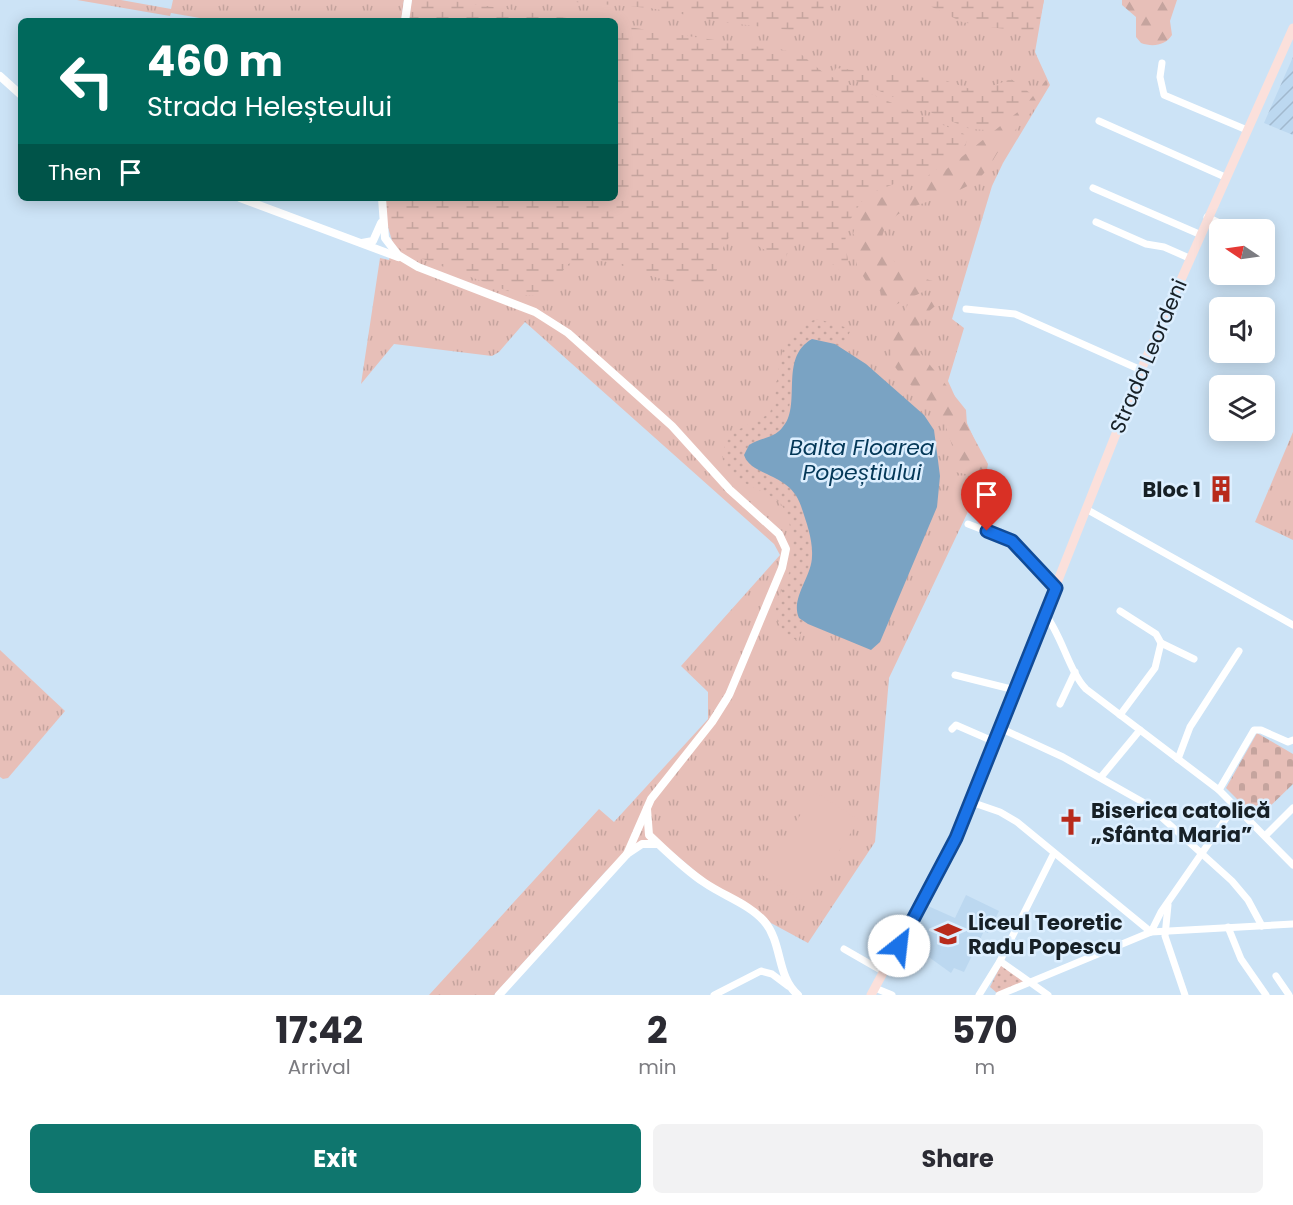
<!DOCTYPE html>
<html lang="en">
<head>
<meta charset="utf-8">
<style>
	:root { --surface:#fff; --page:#f2f2f3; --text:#2b2b33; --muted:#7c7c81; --accent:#0f766e }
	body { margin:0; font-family:Poppins,sans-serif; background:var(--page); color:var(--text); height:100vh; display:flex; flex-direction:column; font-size:22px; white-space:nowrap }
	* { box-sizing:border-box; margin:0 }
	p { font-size:20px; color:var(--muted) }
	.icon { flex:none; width:33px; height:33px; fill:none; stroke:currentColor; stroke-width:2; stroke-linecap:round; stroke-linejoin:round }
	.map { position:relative; height:995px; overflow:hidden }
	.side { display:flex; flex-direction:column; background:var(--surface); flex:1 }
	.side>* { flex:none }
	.hud { position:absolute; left:18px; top:18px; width:600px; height:183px; border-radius:9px; box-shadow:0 3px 15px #0003; background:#00695c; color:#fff; overflow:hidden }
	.needle { width:39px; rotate:283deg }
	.tools { position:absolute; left:1209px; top:219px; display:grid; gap:12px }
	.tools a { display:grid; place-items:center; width:66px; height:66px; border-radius:9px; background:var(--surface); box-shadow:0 3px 15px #0003; font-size:30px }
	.pin { position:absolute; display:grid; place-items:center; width:51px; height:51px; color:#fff; margin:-62px -26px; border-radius:50% 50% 50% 0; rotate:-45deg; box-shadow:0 0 6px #0007 }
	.pin .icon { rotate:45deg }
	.me { position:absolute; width:66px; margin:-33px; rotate:29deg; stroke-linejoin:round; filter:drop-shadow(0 0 4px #0008) }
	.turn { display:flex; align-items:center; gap:21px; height:126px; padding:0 30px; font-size:27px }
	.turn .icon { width:78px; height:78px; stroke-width:2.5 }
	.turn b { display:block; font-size:42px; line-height:51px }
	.then { display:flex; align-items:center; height:57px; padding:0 30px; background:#0003; gap:12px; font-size:22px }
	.eta { display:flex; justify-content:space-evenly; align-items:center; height:102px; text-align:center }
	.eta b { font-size:36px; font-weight:700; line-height:42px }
	.action { display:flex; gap:12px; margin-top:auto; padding:12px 30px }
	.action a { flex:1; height:69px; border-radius:9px; background:var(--accent); color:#fff; font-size:24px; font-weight:700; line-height:69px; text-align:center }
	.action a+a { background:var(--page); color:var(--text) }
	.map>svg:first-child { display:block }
</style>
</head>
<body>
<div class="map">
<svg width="1293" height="995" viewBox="0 0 1293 995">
	<defs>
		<pattern id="industrial-furrows" width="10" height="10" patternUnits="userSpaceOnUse" patternTransform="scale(1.5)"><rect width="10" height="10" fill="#bcd8f0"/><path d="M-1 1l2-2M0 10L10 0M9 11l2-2" fill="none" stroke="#a1b9ce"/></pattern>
		<pattern id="grass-tufts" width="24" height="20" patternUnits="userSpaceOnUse" patternTransform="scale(1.5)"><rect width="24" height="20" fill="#e7bfb8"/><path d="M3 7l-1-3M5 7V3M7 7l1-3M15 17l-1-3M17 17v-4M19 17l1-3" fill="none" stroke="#c5a49e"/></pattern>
		<pattern id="forest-firs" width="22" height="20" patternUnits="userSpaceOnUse" patternTransform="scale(1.5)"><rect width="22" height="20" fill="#e7bfb8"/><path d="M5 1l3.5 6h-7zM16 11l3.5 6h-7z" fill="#c5a49e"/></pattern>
		<pattern id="wetland-marsh" width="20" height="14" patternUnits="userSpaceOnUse" patternTransform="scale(1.5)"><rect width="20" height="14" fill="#e7bfb8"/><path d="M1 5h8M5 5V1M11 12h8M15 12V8" fill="none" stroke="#c5a49e"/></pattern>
		<pattern id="cemetery-stones" width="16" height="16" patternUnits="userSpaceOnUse" patternTransform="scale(1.5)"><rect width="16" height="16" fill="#e7bfb8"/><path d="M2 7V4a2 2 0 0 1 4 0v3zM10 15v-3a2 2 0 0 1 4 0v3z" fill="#c5a49e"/></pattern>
		<pattern id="park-dots" width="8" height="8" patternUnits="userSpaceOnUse" patternTransform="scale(1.5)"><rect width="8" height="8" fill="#e7bfb8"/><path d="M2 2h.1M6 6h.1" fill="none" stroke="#c5a49e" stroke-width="1.8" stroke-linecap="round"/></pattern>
	</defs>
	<rect width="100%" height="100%" fill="#cce3f6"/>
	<path fill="#bcd8f0" d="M 966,895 L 999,911 L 988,933 L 984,931 L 964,972 L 954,968 L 951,973 L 926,955 L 931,945 L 913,935 L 928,906 L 955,918 Z"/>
	<path fill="url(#industrial-furrows)" d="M 1293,57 L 1293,135 L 1264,123 Z"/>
	<g fill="url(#grass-tufts)">
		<path d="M 77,0 L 121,0 L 171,9 L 173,0 L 404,0 L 401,21 L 217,21 L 171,13 L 170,16 Z"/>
		<path d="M 412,0 L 1044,0 L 1035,52 L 1050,85 L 1003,163 L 992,186 L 952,319 L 964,328 L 948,381 L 980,452 L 979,483 L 974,499 L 889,678 L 875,842 L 808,943 L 771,923 L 763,915 L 706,880 L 664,845 L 645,845 L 606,871 L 494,995 L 429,995 L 599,809 L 614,822 L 708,719 L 708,692 L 681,666 L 780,555 L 774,544 L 525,322 L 499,352 L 492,356 L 394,344 L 361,384 L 380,258 L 389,260 L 393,244 L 615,198 L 615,21 L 409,21 Z"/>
		<path d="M 1293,432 L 1293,540 L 1255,522 Z"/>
		<path d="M 0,650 L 65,711 L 8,778 L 3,779 L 0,777 Z"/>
	</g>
	<g fill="url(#forest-firs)">
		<path d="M 1122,0 L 1177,0 L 1170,21 L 1172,35 C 1165,46 1152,47 1141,43 L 1136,37 L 1136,17 L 1122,5 Z"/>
		<path d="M 1046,80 C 1048,84 1048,84 1046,89 C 1037,109 1018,126 1004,143 C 995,155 989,171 977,180 C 955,197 905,204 890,221 C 862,253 918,281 944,283 L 946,288 L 927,290 L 893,306 L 882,302 L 880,291 L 866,281 L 857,266 L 853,234 L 857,220 L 865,210 L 879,198 L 915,189 L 933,180 L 1024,107 Z"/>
		<path d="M 937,295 L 951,300 L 950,303 L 934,307 L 922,317 L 917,333 L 918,350 L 966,410 L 967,425 L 988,464 C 986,478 977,505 962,510 L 955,506 L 954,499 L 968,489 L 971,475 L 955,472 L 952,445 L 943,418 L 900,374 L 891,361 L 890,332 L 901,319 L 908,304 Z"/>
	</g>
	<g fill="url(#wetland-marsh)">
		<path d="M 412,0 L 447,0 L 587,21 L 409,21 Z"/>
		<path d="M 550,0 L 837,0 L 812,19 L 805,30 L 798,31 L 729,23 L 650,8 Z"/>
		<path d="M 918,0 L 1044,0 L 1037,32 L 987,27 L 962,22 Z"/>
		<path d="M 615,25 L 794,52 L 802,55 L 825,74 L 964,134 L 967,142 L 959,153 L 925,178 L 894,184 L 876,191 L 861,202 L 847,225 L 845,244 L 848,260 L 846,270 L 838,269 L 805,239 C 794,241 790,246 786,257 L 780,259 L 736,233 C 716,241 724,272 707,285 C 659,291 617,248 568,264 L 547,292 L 537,296 L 519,295 L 407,253 L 393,244 L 385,217 L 386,198 L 615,198 Z"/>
		<path d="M 836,68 L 944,80 L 970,89 L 995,85 L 1011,79 L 1030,93 L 992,127 L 985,130 L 970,129 L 834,72 Z"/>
	</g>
	<path fill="url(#cemetery-stones)" d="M 1257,733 L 1293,754 L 1293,784 L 1257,819 L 1226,788 Z"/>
	<g fill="url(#park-dots)">
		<path d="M 818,319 L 851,329 L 843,348 L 826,341 L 803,347 C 787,371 796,422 776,434 C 767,439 757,440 749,445 L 744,455 C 753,473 775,473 789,485 C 804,499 807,526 811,545 C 816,570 785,602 805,623 L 798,641 C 753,616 790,589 793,557 C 794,542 790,516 781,504 C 766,487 718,482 723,452 C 725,445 727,437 734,433 C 744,425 759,421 770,413 C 784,378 769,332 818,319 Z"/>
		<path d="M 1001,965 L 1024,982 L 997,993 L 990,987 Z"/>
	</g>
	<path fill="#e7bfb8" d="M 815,792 L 859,820 L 806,903 L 762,875 Z"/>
	<path fill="#7aa3c3" d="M 812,339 L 835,344 L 866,364 L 924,415 L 934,430 L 940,476 L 937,507 L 880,642 L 871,650 L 808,624 L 799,618 C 790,598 812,577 812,556 C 813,540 806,521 801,506 C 790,472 751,477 744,455 L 749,445 C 760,438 774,438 782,428 C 803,406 778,358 812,339 Z"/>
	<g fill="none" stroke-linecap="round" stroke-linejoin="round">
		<g stroke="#fff" stroke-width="7">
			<path d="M 1162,63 L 1160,77 L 1164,95 L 1247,130"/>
			<path d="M 1099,121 L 1225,177"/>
			<path d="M 1093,188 L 1199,234"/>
			<path d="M 1207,217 L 1234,230"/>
			<path d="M 1096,222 L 1146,244 L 1164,247 L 1189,258"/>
			<path d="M 966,309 L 1015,314 L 1141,370"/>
			<path d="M 1086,509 L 1293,625"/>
			<path d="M 968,524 L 1012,541 L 1056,588"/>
			<path d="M 1120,611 L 1156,634 L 1161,643 L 1155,668 L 1120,715"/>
			<path d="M 1045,614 C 1062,636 1069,671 1086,689 L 1219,790 L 1293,865"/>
			<path d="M 1161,643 L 1194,659"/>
			<path d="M 955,675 L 1015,690"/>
			<path d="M 1060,704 L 1075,672"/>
			<path d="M 1000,728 L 1063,757 L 1148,805 L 1232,881 L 1248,900 L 1262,926"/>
			<path d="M 952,729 L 956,725 L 995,742"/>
			<path d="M 1178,759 L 1190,727 L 1239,651"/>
			<path d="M 1101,777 L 1140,730"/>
			<path d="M 1219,790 L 1254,730 L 1261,730 L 1288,742 L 1293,740"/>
			<path d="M 971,802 L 1000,812 L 1017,822 L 1151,932 L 1161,912 L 1236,804"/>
			<path d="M 1266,835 L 1293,808"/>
			<path d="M 1168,905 L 1165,936 L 1185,995"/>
			<path d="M 1228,927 L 1241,959 L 1266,995"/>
			<path d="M 844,949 L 884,972"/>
			<path d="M 1000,961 L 1048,995"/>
			<path d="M 1276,976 L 1289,995"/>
			<path d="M 875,988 L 892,995"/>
			<path d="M 714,995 L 761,971 L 772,974 L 788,986"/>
			<path d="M 979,995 L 1000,961 L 1054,853"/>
			<path d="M 999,995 L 1151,932 L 1293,924"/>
		</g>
		<g stroke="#fff" stroke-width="8">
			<path d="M 405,21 L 408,0"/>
			<path d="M 0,76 L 21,95"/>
			<path d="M 240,198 L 398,257"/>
			<path d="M 382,198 L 385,238 L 398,255 L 418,267 L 535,312 L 568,333 L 672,426 L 730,490 L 779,534 L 786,549 L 782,568 L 729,695 L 712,722 L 651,799 L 627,854"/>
			<path d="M 362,243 L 373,241 L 381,223"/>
			<path d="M 647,809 L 649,835 C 667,852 685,870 705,883 C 724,896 749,904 764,921 C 783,943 776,976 798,995"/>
			<path d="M 499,995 L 627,854 L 642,844 L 657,844"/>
		</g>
		<path stroke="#fbe0db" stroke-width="9" d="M 871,995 L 956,838 L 1144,363 L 1293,28"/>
	</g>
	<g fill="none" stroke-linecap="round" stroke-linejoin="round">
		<defs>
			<path id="route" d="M 899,946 L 956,838 L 1056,588 L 1012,541 L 987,531"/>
		</defs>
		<use href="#route" stroke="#114b97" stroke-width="15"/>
		<use href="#route" stroke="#1a73e8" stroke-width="10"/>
	</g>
	<defs>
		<symbol id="building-bare" viewBox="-9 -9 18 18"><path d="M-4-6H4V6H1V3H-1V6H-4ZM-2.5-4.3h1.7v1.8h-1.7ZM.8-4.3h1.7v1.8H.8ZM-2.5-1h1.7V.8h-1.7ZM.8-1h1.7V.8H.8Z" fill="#b82a1b" stroke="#ddefff" stroke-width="2.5" paint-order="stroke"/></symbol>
		<symbol id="church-bare" viewBox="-9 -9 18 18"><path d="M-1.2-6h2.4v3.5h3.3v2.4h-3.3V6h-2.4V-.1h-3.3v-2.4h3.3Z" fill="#b82a1b" stroke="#ddefff" stroke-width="2.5" paint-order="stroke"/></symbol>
		<symbol id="school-bare" viewBox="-9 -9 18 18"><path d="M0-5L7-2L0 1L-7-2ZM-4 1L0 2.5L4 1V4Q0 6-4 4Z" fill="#b82a1b" stroke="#ddefff" stroke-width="2.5" paint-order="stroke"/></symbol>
	</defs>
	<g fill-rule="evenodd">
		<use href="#building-bare" x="1202" y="470" width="38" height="38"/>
		<use href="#church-bare" x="1052" y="803" width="38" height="38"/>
		<use href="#school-bare" x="929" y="915" width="38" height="38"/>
	</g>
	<g text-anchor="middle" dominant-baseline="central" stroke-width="5" stroke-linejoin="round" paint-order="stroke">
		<g font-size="21" fill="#172026" stroke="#ddefff">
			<text transform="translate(1148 356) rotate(-67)">Strada Leordeni</text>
		</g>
		<g font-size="21" font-weight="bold" fill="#172026" stroke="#ddefff" text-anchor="start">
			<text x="1201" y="489" text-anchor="end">Bloc 1</text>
			<text x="1091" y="810">Biserica catolică<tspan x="1091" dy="24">„Sfânta Maria”</tspan></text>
			<text x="968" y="922">Liceul Teoretic<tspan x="968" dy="24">Radu Popescu</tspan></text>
		</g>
		<g font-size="22" font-style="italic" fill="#043858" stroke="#ddefff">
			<text x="862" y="447">Balta Floarea<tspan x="862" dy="25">Popeștiului</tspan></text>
		</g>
	</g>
</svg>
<div class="tools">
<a><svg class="needle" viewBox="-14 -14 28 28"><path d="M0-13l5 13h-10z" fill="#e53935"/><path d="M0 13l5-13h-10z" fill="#7c7c81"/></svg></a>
<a><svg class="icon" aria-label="sound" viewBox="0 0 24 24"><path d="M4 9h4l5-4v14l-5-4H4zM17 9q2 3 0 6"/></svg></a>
<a><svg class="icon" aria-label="layers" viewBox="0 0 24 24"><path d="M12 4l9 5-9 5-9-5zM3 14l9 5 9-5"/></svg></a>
</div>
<div class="pin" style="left:987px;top:531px;background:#d93025"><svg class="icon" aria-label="arrive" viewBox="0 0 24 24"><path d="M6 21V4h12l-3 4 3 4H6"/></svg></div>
<svg class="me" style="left:899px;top:946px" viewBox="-20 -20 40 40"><circle r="19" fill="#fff"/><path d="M0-13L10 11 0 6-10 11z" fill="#1a73e8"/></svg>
<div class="hud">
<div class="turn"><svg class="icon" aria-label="left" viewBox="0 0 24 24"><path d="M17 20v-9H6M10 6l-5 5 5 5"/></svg><div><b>460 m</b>Strada Heleșteului</div></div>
<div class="then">Then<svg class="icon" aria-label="arrive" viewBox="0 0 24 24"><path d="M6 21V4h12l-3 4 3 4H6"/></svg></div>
</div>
</div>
<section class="side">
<div class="eta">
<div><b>17:42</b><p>Arrival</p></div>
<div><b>2</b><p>min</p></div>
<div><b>570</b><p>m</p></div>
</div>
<div class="action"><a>Exit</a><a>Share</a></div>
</section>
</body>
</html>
